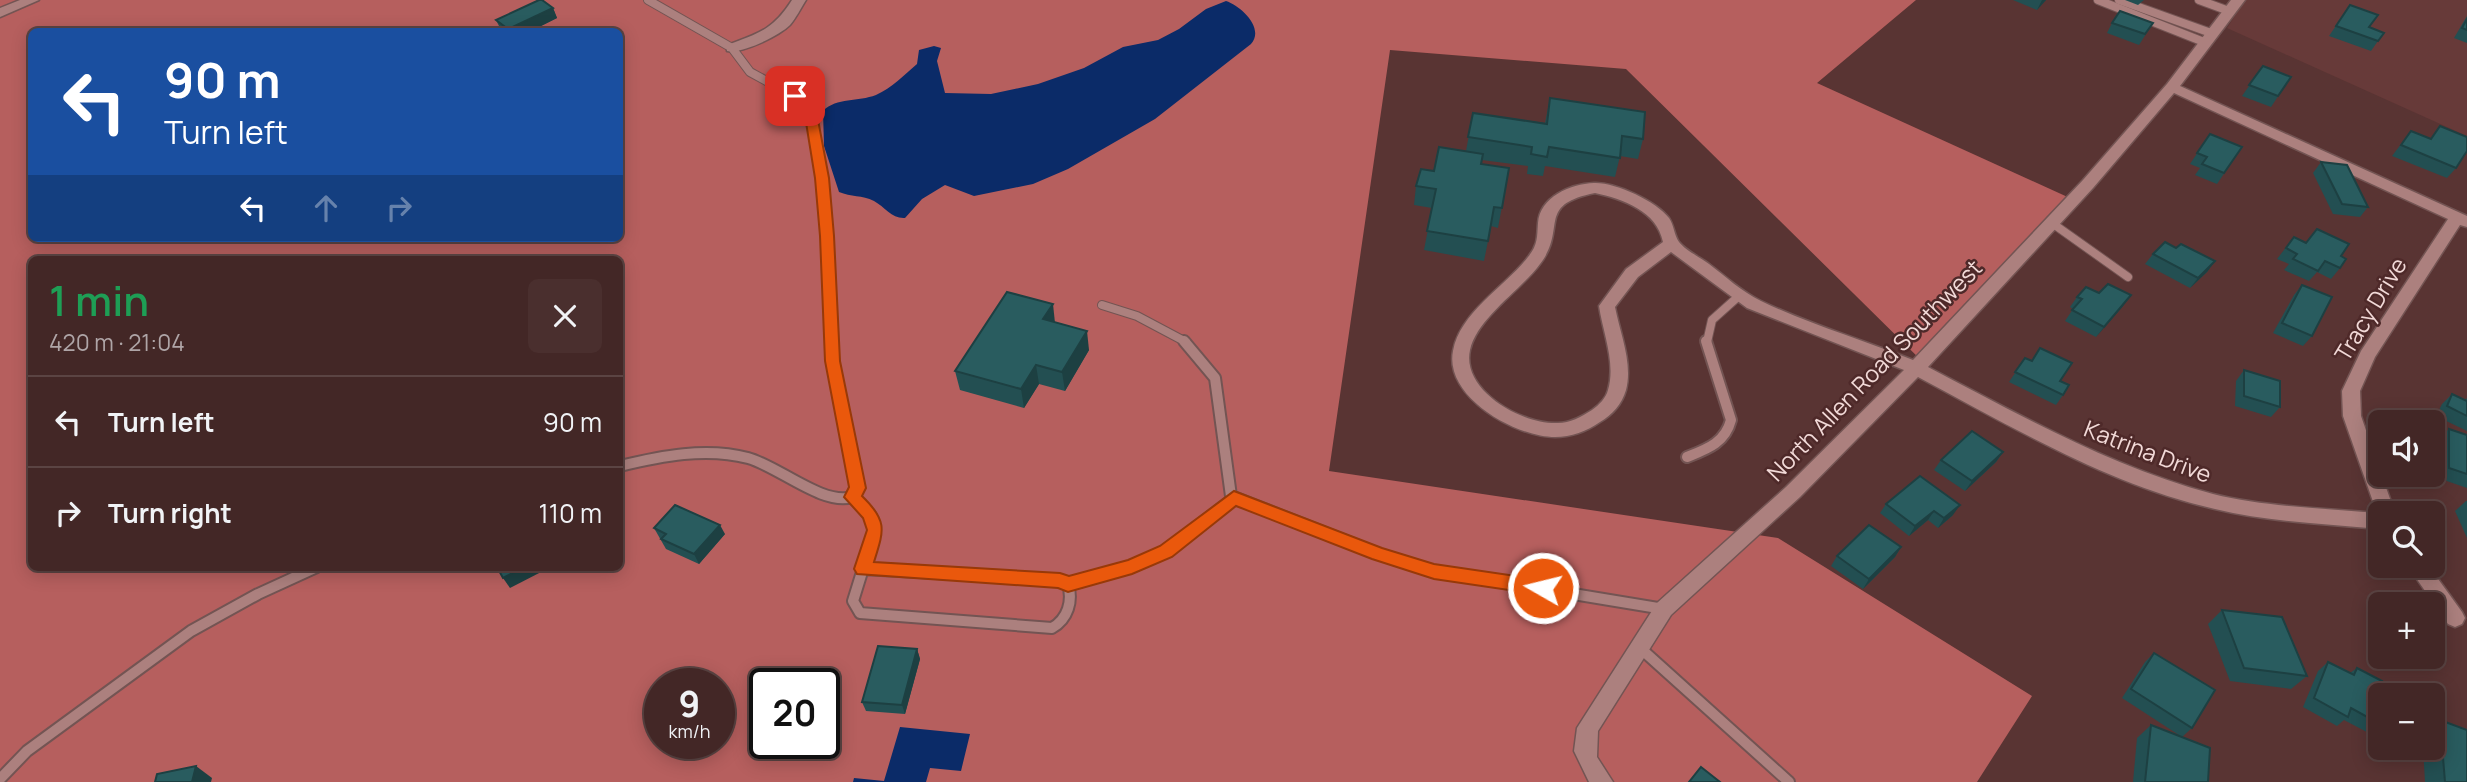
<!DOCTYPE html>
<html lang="en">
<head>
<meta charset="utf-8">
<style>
	:root { --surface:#432726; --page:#4a2f2e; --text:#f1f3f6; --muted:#afa5a7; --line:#5b4443 }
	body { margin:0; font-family:Manrope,sans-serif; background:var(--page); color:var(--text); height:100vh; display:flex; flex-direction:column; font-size:26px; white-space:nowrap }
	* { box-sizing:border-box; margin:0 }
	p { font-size:23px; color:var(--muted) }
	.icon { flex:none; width:38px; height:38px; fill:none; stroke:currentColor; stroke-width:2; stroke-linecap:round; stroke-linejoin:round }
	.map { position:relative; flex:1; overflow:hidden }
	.sheet { position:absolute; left:28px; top:256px; width:595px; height:315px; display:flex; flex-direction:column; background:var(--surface); border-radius:10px; box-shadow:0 4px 18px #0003,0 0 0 2px var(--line) }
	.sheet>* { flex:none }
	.banner { position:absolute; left:28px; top:28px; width:595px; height:214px; border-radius:10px; box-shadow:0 4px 18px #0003,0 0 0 2px var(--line); background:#1a4fa0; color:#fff; overflow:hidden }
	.buttons { position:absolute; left:2368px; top:410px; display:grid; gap:14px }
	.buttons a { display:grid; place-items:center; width:77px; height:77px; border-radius:10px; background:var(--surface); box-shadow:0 4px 18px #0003,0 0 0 2px var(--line); font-size:35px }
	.speed { position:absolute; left:644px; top:668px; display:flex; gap:14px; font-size:35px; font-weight:700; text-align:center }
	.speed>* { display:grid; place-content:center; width:91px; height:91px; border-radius:50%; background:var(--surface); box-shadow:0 4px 18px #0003,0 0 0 2px var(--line); line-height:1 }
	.speed small { font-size:18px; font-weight:400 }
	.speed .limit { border:4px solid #111; border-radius:10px; background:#fff; color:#111 }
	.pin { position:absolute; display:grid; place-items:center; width:60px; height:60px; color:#fff; margin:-30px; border-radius:14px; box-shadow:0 4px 10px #0006 }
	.me { position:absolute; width:77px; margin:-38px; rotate:278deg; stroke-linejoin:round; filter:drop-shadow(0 0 5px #0008) }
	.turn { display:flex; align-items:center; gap:24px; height:147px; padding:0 21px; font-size:32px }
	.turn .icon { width:91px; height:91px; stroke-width:2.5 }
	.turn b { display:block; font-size:49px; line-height:60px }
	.lanes { display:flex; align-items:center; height:66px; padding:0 21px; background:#0003; justify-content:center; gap:35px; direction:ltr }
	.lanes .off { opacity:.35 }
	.round { display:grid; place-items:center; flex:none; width:74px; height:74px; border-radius:10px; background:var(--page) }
	.head { display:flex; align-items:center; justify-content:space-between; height:119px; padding:0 21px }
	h1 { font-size:42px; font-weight:600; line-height:52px; color:#1e9e55 }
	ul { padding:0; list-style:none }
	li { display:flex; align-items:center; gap:21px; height:91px; padding:0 21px; border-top:2px solid var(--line) }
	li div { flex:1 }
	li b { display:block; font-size:26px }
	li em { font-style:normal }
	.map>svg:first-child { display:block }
</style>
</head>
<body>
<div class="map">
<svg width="2467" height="782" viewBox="0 0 2467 782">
	<rect width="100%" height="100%" fill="#593433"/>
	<path fill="#673a39" d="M 2245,0 L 2467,0 L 2467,136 L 2227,28 Z"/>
	<path fill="#b65f5e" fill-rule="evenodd" d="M 0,0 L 1916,0 L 1817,83 L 2072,199 L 1929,368 L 1626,69 L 1390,50 L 1329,471 L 1778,538 L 2032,696 L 1977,782 L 0,782 ZM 32,32 L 620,32 L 620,238 L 32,238 ZM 32,259 L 620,259 L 620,567 L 32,567 ZM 660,684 L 719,684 L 719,744 L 660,744 ZM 765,684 L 824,684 L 824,744 L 765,744 Z"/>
	<g fill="#0b2b68">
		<path d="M 1226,1 C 1241,6 1265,28 1251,44 L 1155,119 L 1068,169 L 1033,184 L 974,196 L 945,185 L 922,199 L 905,218 C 892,219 885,207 874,201 C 862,195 851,197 839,192 L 824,146 L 823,111 C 837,97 858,102 876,95 C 892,88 904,75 917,64 L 919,50 L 934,46 L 941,48 L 937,61 L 945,93 L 991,94 L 1038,84 L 1084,68 L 1123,47 L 1158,40 L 1179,29 L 1206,9 Z"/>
		<path d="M 900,727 L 970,734 L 961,771 L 930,768 L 926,782 L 853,782 L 854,778 L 884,781 Z"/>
	</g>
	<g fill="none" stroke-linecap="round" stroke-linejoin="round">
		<defs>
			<g id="service-far1">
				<path d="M 648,0 L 732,48 L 750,72 L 803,101 L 810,109 L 822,179 L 832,342"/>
				<path d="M 2098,0 L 2204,42"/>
				<path d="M 2119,0 L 2211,33"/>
				<path d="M 2199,0 L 2229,11"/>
				<path d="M 2052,223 L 2128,277"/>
				<path d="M 1102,305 L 1137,316 L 1186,342"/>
				<path d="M 1707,342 L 1712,320 L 1740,295"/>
			</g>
			<g id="service">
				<path d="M 1184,341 L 1215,378 L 1231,496 L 1379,554 L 1434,571 L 1664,609"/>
				<path d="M 1687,457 C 1707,449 1725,443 1731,420 L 1706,341"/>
				<path d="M 620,466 C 661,456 706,447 748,458 C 778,466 823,506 852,497 L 858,488 L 833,361 L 832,341"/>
				<path d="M 852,497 L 870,514 L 875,530 L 853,601 L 860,613 L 1052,628 C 1068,619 1073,601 1068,584 L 1061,580 L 863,569"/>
				<path d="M 1068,584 L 1132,567 L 1166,551 L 1234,498"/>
				<path d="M 1639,647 L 1789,782"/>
				<path d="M 0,779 L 27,751 L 191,631 L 258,594 L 317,567"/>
			</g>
			<g id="minor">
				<path d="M 20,0 L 39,0 L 0,17 L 0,8 Z"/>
				<path d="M 792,0 L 806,0 C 801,8 796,18 790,25 C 779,36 742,54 727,51 L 727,45 C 759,33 773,30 792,0 Z"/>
				<path d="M 2231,0 L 2245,0 L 2180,86 L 2467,216 L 2467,227 L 2460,225 L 2375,357 L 2360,391 L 2361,416 L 2395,513 L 2380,513 L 2380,529 C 2326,524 2269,522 2215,509 C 2109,485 2014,428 1918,377 L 1800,497 L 1671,615 L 1598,731 L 1597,757 L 1613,782 L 1589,782 L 1574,751 L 1577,728 L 1657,603 L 1786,487 L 1904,370 L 1747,308 L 1671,252 L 1638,277 L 1615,307 C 1620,333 1633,363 1626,390 C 1622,404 1612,415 1600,422 C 1587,431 1571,437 1555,437 C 1516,437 1444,397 1453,351 C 1460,312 1506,286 1528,257 C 1538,245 1537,237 1538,223 C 1540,197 1570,184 1594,183 C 1615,182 1656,201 1669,218 C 1674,225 1674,235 1679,242 C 1685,250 1701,258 1709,264 C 1725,276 1742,292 1761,301 C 1809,324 1863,340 1913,360 L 2083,180 L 2167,84 ZM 2174,93 L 2448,219 L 2361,351 L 2342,391 L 2343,416 L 2377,513 C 2323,508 2265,507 2213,494 C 2111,467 2020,415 1928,367 L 2093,188 ZM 1595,193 C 1623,199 1657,211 1663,242 L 1626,269 L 1599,306 C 1603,333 1616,363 1608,390 C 1606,398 1599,405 1592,410 C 1581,417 1570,423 1558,423 C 1523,425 1461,391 1470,350 C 1477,318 1521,290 1540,264 C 1568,228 1535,205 1595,193 Z"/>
				<path d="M 2407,565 L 2428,565 L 2462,612 L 2465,618 L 2462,624 L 2455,627 L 2448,624 Z"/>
			</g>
		</defs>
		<use href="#service-far1" stroke="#735453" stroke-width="10"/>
		<use href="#service" stroke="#735453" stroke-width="14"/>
		<use href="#minor" stroke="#735453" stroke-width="3"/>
		<use href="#service-far1" stroke="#ac807e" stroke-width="8"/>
		<use href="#service" stroke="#ac807e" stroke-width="10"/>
		<use href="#minor" fill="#ac807e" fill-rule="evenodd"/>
	</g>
	<g fill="#234f52">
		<path d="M 2013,0 L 2046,0 L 2037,10 Z"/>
		<path d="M 2125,0 L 2144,0 L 2138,5 Z"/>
		<path d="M 2350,5 L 2369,27 L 2378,41 L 2371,51 L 2329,36 Z"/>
		<path d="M 553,8 L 557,18 L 529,32 L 503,32 L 501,30 L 496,20 Z"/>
		<path d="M 2467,16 L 2467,43 L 2454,38 Z"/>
		<path d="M 2112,23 L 2153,23 L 2139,45 L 2107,33 Z"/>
		<path d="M 2263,66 L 2291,77 L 2271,107 L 2242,96 Z"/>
		<path d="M 1550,98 L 1643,139 L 1638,159 L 1620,156 L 1615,177 L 1545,166 L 1543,176 L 1527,174 L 1528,166 L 1482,160 L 1482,164 L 1509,168 L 1498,228 L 1491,226 L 1484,261 L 1424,250 L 1432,208 L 1414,205 L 1416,186 L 1466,151 L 1473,113 L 1545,123 Z"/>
		<path d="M 2440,126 L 2456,168 L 2447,178 L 2392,156 L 2411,131 L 2430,139 Z"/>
		<path d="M 2210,134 L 2242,147 L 2217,184 L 2195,175 L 2200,168 L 2190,164 Z"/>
		<path d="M 2321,162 L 2368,207 L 2360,217 L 2333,214 L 2313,173 Z"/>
		<path d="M 2294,237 L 2341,256 L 2340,268 L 2331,279 L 2317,272 L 2309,281 L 2284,270 L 2289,264 L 2277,259 Z"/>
		<path d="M 2176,248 L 2215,261 L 2207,272 L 2190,288 L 2145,264 L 2153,254 Z"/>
		<path d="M 2302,285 L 2312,336 L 2303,346 L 2273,333 L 2294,295 Z"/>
		<path d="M 2099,293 L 2123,306 L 2096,337 L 2065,321 L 2073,309 L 2070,307 L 2077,297 Z"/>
		<path d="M 1055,322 L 1089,350 L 1065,391 L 1039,384 L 1024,408 L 960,390 L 955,371 Z"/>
		<path d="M 2025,358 L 2032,361 L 2060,381 L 2063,395 L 2056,405 L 2009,382 Z"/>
		<path d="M 2244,370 L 2280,407 L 2271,417 L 2235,406 L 2236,381 Z"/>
		<path d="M 2452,394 L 2465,400 L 2467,398 L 2467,431 L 2436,416 L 2442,404 Z"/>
		<path d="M 2449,429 L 2467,435 L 2467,488 L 2438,478 L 2438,439 Z"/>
		<path d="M 2003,452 L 1996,462 L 1965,491 L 1934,470 L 1941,460 Z"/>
		<path d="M 1920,476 L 1953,515 L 1938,528 L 1928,520 L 1909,536 L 1880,513 L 1886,504 Z"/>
		<path d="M 2466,501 L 2467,501 L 2467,538 L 2455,511 Z"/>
		<path d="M 654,528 L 725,534 L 699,564 L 666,549 Z"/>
		<path d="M 1901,547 L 1895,557 L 1863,589 L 1831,566 L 1837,556 Z"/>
		<path d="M 2222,610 L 2307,676 L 2291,689 L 2230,681 L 2208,624 Z"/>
		<path d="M 917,649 L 920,659 L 905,714 L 866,711 L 862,702 Z"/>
		<path d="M 2154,653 L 2192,728 L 2182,737 L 2122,698 L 2145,662 Z"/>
		<path d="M 2328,662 L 2350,673 L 2357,668 L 2380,685 L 2380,739 L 2344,720 L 2337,726 L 2303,707 L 2318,671 Z"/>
		<path d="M 2440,720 L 2467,782 L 2425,782 L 2423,747 L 2432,747 L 2432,726 Z"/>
		<path d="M 2151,725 L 2208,782 L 2133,782 L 2137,738 Z"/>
	</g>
	<g fill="#1d4042">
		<path d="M 2042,0 L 2046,0 L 2037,10 Z"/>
		<path d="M 553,8 L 557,18 L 529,32 L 509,32 L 508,29 Z"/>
		<path d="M 2215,261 L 2207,272 L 2190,288 L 2198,278 Z"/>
		<path d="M 2131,295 L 2123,306 L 2096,337 L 2104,327 Z"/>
		<path d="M 1053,304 L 1055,323 L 1043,319 Z"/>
		<path d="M 1087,331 L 1089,350 L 1065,391 L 1062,372 Z"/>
		<path d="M 1036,365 L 1039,384 L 1024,408 L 1021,389 Z"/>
		<path d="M 2003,452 L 1996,462 L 1965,491 L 1972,481 Z"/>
		<path d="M 1960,505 L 1953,515 L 1938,528 L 1944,518 Z"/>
		<path d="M 1934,511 L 1928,520 L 1909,536 L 1915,526 Z"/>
		<path d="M 720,525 L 725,534 L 699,564 L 694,554 Z"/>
		<path d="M 1901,547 L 1895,557 L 1863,589 L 1869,579 Z"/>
		<path d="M 524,567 L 543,567 L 545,570 L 510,588 L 503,578 Z"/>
		<path d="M 917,649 L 920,659 L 905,714 L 902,705 Z"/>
		<path d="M 196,766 L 212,778 L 211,782 L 192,782 Z"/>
	</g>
	<g fill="#295c5f" stroke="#1d4042" stroke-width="2">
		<path d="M 539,0 L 542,0 L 553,8 L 508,29 L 496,20 Z"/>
		<path d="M 2350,5 L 2378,15 L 2369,27 L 2384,33 L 2378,41 L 2336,26 Z"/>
		<path d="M 2120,11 L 2153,23 L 2145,34 L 2112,23 Z"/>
		<path d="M 2467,19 L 2467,30 L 2462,28 Z"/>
		<path d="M 2263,66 L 2291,77 L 2278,96 L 2249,85 Z"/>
		<path d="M 1550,98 L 1645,112 L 1643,139 L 1622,136 L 1620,158 L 1549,147 L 1547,157 L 1531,154 L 1532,147 L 1468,137 L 1473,113 L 1547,124 Z"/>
		<path d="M 2440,126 L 2467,137 L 2467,151 L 2456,168 L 2401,145 L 2411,131 L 2431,139 Z"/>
		<path d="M 2210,134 L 2242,147 L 2224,173 L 2202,164 L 2207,157 L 2197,153 Z"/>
		<path d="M 1439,147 L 1483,154 L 1481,164 L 1509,168 L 1502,208 L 1494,207 L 1488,241 L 1427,231 L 1436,189 L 1416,186 L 1421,169 L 1434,171 Z"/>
		<path d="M 2321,162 L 2347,165 L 2368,207 L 2342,204 Z"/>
		<path d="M 2317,229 L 2349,244 L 2341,256 L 2346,259 L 2340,268 L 2325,261 L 2318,271 L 2293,259 L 2297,254 L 2286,248 L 2294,237 L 2306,243 Z"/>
		<path d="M 2165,242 L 2176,248 L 2181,244 L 2215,261 L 2198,278 L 2153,254 Z"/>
		<path d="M 2108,284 L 2131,295 L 2104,327 L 2072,310 L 2082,299 L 2077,297 L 2086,287 L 2099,293 Z"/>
		<path d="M 2302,285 L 2332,297 L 2312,336 L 2282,323 Z"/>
		<path d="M 1007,292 L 1053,304 L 1043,319 L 1087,331 L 1062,372 L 1036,365 L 1021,389 L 955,371 Z"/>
		<path d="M 2040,348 L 2072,363 L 2060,381 L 2069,385 L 2063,395 L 2015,372 L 2025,358 L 2032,361 Z"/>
		<path d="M 2244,370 L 2280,381 L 2280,407 L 2244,396 Z"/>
		<path d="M 2452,394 L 2467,401 L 2467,416 L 2447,406 Z"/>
		<path d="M 2449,429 L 2467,435 L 2467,474 L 2449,468 Z"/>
		<path d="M 1972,431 L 2003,452 L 1972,481 L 1941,460 Z"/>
		<path d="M 1920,476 L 1960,505 L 1944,518 L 1934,511 L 1915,526 L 1886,504 Z"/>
		<path d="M 675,505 L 720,525 L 694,554 L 661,539 L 666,534 L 654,528 Z"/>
		<path d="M 1869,525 L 1901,547 L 1869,579 L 1837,556 Z"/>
		<path d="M 497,567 L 524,567 L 503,578 Z"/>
		<path d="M 2222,610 L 2282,617 L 2307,676 L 2244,668 Z"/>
		<path d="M 878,646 L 917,649 L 902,705 L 862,702 Z"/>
		<path d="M 2154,653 L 2215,690 L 2192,728 L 2131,689 Z"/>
		<path d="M 2328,662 L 2354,675 L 2357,668 L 2382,681 L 2380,685 L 2398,695 L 2380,695 L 2380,724 L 2351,708 L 2348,717 L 2314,698 Z"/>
		<path d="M 2440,720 L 2467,730 L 2467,782 L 2445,782 Z"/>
		<path d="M 2151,725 L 2210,748 L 2208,782 L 2145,782 Z"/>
		<path d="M 196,766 L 192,782 L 155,782 L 157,774 Z"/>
		<path d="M 1701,767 L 1720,782 L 1689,782 Z"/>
	</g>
	<path fill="#ea580c" stroke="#983908" stroke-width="2" d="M 795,92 L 816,109 L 829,178 L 834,236 L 840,361 L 866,488 L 862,496 C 888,521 884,530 874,562 L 1060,573 L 1069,576 L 1128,560 L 1160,546 L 1234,491 L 1382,548 L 1434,564 L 1543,580 L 1550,582 L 1552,588 L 1550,593 L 1543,595 L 1434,579 L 1372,559 L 1236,506 L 1172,557 L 1132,574 L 1068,592 L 1058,588 L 857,574 L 854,569 L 867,530 L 863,518 L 844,497 L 849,487 L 825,361 L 820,236 L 815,178 L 804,110 L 789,96 Z"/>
	<g text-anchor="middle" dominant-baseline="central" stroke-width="5" stroke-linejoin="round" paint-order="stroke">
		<g font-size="23" fill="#f2dad8" stroke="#4e2929">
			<text transform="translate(2370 309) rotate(-59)">Tracy Drive</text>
			<text transform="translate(1874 370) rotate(-46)">North Allen Road Southwest</text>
			<text transform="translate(2148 451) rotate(21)">Katrina Drive</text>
		</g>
	</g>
</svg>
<div class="buttons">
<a><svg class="icon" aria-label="sound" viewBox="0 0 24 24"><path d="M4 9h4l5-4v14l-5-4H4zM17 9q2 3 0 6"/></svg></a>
<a><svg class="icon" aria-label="search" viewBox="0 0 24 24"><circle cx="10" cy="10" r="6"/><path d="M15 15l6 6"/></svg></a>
<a>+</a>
<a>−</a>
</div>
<div class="speed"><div>9<small>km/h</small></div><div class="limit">20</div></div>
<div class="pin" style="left:795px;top:96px;background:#d93025"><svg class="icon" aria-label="arrive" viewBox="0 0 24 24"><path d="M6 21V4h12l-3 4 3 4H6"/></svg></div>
<svg class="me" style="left:1543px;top:588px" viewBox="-20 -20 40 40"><circle r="17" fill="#ea580c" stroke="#fff" stroke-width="3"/><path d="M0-11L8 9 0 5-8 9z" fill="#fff"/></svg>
<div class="banner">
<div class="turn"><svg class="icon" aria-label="left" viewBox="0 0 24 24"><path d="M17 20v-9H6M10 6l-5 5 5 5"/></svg><div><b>90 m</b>Turn left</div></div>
<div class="lanes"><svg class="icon" aria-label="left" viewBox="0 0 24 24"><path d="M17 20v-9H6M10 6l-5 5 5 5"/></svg><svg class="icon off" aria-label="ahead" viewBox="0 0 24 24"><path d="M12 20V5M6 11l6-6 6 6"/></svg><svg class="icon off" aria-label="right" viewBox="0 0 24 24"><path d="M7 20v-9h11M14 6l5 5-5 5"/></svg></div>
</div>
<section class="sheet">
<div class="head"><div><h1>1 min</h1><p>420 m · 21:04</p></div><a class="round"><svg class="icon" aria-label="close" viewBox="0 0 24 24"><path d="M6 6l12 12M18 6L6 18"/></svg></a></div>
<ul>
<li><svg class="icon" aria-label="left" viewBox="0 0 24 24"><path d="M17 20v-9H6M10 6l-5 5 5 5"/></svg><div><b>Turn left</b></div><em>90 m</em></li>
<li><svg class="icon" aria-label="right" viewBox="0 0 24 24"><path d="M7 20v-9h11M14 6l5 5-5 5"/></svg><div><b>Turn right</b></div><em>110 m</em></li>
</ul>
</section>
</div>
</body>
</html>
